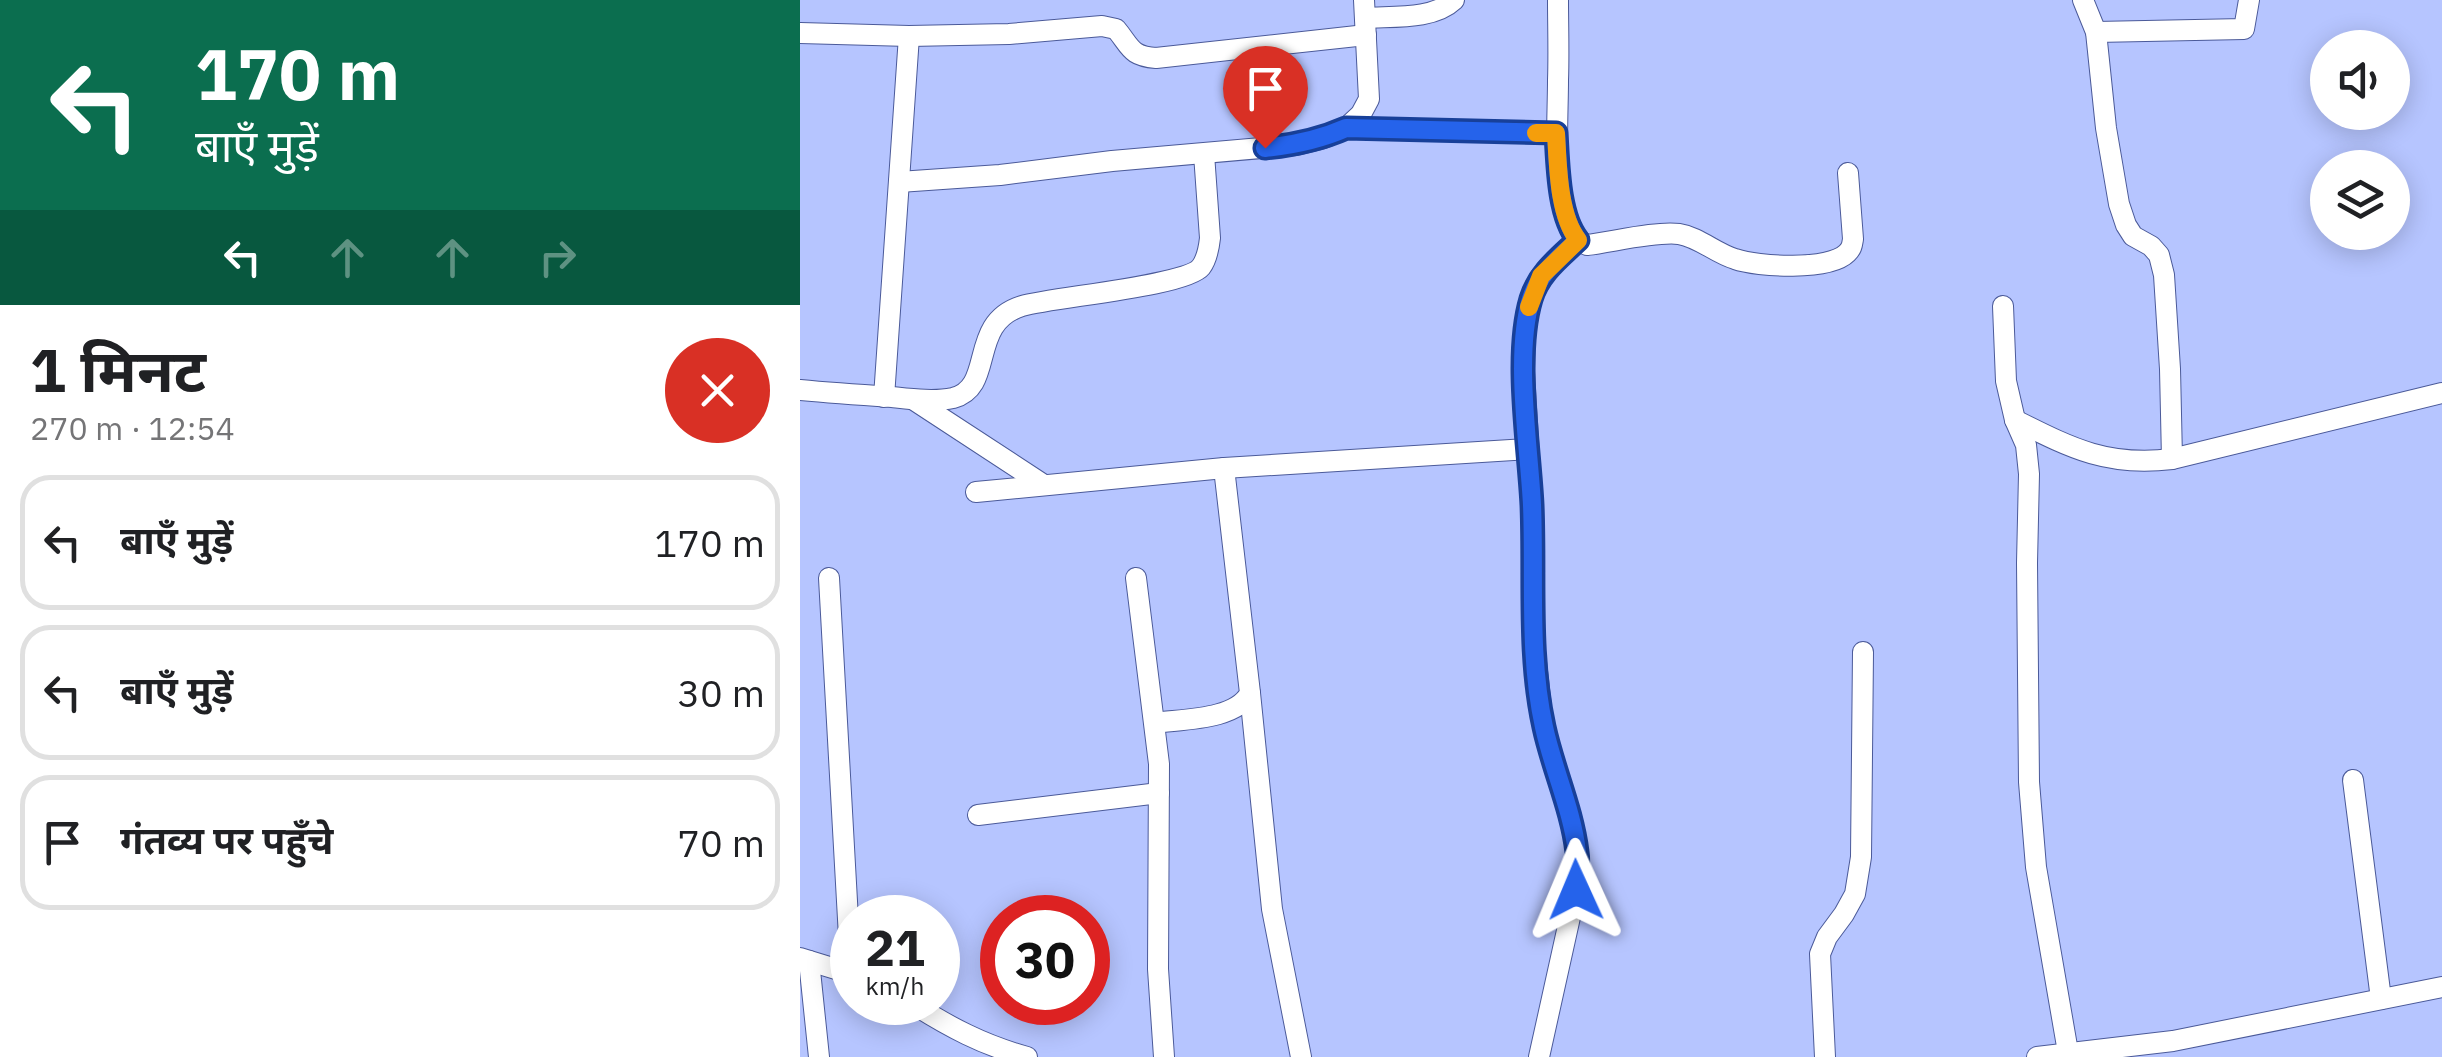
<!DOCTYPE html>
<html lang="hi">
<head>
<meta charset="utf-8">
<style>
	:root { --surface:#fff; --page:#f6f6f6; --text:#202124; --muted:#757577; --line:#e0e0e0 }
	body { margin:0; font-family:"IBM Plex Sans","Noto Sans Devanagari",sans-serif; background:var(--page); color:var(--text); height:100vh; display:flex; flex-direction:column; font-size:38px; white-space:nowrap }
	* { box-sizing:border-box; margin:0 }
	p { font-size:32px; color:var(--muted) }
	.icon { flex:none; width:55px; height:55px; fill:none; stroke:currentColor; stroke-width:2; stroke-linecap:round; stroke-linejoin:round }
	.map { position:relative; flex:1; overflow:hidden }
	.details { display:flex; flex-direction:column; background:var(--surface); width:800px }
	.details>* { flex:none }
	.top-card { background:#0b6e4f; color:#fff; overflow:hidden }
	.fabs { position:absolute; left:1510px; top:30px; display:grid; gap:20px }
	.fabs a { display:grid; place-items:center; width:100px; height:100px; border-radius:50%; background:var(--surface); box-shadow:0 5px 25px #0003; font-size:50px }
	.speed { position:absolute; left:30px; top:895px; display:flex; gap:20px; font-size:50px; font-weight:700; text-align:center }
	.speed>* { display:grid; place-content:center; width:130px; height:130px; border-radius:50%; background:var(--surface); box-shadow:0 5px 25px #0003; line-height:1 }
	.speed small { font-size:25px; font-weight:400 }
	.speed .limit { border:15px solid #d22; background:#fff; color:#111 }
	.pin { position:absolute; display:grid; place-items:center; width:85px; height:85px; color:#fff; margin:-102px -42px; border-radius:50% 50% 50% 0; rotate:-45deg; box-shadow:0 0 10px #0007 }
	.pin .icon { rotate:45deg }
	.me { position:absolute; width:110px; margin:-55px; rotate:359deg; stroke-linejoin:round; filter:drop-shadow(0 0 8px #0008) }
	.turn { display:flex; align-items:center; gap:35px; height:210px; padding:0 30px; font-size:45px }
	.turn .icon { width:130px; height:130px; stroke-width:2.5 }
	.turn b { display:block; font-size:70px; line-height:85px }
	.lanes { display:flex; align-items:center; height:95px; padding:0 30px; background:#0003; justify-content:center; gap:50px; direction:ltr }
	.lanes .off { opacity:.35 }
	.round { display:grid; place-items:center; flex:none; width:105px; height:105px; border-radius:52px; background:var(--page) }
	.headline { display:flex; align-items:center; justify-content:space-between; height:170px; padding:0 30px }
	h1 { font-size:60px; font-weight:700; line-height:75px }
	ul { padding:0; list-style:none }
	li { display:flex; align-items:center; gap:30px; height:135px; margin:0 20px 15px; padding:0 10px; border:5px solid var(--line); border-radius:30px }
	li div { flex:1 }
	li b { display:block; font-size:38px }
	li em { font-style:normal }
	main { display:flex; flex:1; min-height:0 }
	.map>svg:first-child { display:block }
</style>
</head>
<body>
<main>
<section class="details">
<div class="top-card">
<div class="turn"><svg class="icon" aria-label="left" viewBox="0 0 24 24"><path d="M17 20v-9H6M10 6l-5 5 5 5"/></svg><div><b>170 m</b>बाएँ मुड़ें</div></div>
<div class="lanes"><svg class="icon" aria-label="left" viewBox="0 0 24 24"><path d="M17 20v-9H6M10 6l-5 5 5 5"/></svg><svg class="icon off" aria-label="ahead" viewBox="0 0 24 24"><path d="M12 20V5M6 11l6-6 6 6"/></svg><svg class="icon off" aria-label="ahead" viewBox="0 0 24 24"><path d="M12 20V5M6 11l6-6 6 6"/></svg><svg class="icon off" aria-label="right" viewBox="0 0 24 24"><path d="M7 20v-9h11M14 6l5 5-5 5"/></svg></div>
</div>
<div class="headline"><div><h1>1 मिनट</h1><p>270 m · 12:54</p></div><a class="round" style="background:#d93025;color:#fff"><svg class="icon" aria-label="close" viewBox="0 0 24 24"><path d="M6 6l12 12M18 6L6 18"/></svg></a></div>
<ul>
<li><svg class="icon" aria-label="left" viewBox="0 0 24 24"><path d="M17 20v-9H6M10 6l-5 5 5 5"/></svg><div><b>बाएँ मुड़ें</b></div><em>170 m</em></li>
<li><svg class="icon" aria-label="left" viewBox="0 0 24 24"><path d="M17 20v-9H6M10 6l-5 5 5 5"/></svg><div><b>बाएँ मुड़ें</b></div><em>30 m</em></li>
<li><svg class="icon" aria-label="arrive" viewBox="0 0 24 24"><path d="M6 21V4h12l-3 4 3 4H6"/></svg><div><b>गंतव्य पर पहुँचे</b></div><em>70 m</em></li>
</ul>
</section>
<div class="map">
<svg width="1642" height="1057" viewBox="0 0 1642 1057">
	<rect width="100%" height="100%" fill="#b6c5ff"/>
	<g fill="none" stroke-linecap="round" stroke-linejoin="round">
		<defs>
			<g id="minor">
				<path d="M 758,0 C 758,27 759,53 758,80 C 758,125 752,187 770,229 C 774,238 779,241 787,245 C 812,242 856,231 879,234 C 899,237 915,253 935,259 C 958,267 1029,271 1047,253 C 1052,248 1052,245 1053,239 L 1048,173"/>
				<path d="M 1283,0 L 1296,32 L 1306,128 L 1319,204 L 1326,225 L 1333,236 L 1351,246 L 1359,255 L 1364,275 L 1370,369 L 1372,459"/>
				<path d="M 565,18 C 593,16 633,20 654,0"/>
				<path d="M 1296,32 L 1444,29 L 1449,0"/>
				<path d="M 0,33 L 109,36 L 209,34 L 302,26 L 316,29 C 331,47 330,56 356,58 L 566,35"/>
				<path d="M 546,128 L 756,133"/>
				<path d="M 99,182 L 200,175 L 312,161 L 496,145 L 524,138 L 546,128 L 561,114 L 569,99 L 564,0"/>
				<path d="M 1203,306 L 1206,381 L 1215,420 L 1226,445 L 1229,474 L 1227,563 L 1229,782 L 1236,867 L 1268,1052"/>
				<path d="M 0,390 C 31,393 61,395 92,397 C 111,399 134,402 153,398 C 196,387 167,323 222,306 C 253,297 386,286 401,267 C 407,259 409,247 410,238 L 404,154"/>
				<path d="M 84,397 L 109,36"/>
				<path d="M 114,400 L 244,485"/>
				<path d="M 1215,420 C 1271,448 1307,467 1372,459 L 1642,393"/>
				<path d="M 176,492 L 424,468 L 728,449"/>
				<path d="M 29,578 L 51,973"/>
				<path d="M 336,578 L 359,764 L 358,969 L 364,1057"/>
				<path d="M 450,693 L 472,909 L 501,1057"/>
				<path d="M 355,723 C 383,719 436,720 450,693 L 424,468"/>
				<path d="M 1553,780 L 1581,999"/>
				<path d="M 178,815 L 359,793"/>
				<path d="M 0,958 L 52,974"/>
				<path d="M 9,961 L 19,1057"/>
				<path d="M 110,1002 C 149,1027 183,1045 227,1057"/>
				<path d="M 739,1057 L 776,890 L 778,856 L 772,822 L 743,725 L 734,644 L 732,508 L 724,371 L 725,328 L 731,298 L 741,276 L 777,240"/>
				<path d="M 1025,1057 L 1020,954 L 1027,937 L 1044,914 L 1055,894 L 1061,857 L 1063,652"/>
				<path d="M 1237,1057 L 1373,1041 L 1642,987"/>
			</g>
		</defs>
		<use href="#minor" stroke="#4b5a99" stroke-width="22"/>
		<use href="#minor" stroke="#fff" stroke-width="20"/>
	</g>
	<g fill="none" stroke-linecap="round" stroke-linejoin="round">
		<defs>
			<path id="route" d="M 465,148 C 494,145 519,140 546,128 L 756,133 C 758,164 758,215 778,240 C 759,258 739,273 731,299 C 714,356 729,445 732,505 C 735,578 728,655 744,727 C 753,769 772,809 777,852 C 779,865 777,878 776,890"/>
		</defs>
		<use href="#route" stroke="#184099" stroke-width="25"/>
		<use href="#route" stroke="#2563eb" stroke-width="18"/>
		<path stroke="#f59e0b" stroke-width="18" d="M 729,307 L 741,276 L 778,240 C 758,215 758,164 756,133 L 736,133"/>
	</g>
</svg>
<div class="fabs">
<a><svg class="icon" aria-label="sound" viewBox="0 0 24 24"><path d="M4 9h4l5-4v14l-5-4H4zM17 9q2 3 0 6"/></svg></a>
<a><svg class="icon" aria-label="layers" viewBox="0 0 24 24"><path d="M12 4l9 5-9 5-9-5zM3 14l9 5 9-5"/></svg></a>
</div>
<div class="speed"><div>21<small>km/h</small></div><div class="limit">30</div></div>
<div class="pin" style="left:465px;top:148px;background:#d93025"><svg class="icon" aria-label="arrive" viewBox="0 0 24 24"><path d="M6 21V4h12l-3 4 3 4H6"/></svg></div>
<svg class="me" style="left:776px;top:890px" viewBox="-20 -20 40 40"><path d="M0-17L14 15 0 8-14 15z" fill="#2563eb" stroke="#fff" stroke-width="4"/></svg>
</div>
</main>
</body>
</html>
